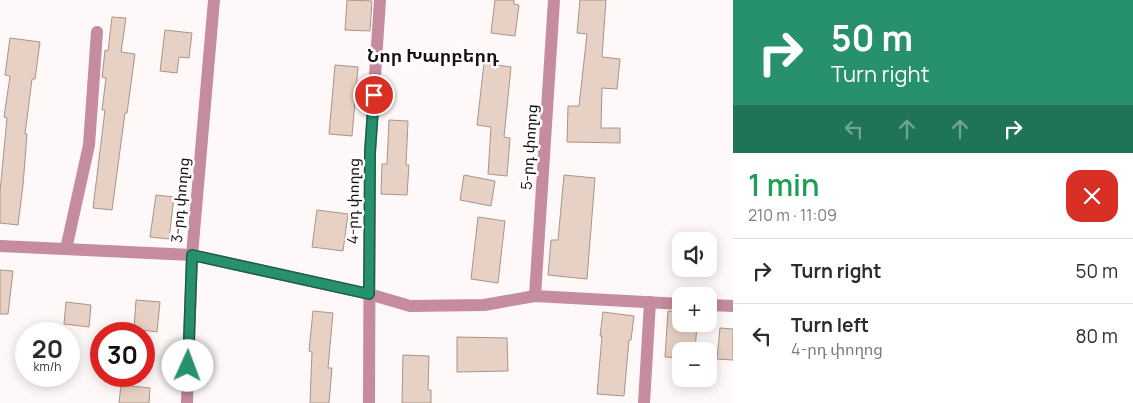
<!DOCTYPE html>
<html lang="en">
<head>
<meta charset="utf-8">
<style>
	:root { --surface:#fff; --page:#f2f2f3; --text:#2b2b33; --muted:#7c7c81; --line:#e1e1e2 }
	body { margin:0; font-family:Manrope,"Noto Sans Armenian",sans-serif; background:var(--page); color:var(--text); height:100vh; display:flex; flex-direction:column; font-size:19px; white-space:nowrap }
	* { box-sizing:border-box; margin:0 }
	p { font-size:16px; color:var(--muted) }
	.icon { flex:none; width:28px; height:28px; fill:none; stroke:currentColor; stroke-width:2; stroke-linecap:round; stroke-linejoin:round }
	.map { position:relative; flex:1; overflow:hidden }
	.details { display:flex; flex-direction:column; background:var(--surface); width:400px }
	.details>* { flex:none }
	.banner { background:#27906d; color:#fff; overflow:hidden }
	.controls { position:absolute; left:672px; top:232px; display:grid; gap:10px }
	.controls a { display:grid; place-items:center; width:45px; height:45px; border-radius:10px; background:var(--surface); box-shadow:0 2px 12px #0003; font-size:25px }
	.speed { position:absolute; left:15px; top:322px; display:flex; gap:10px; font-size:25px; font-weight:700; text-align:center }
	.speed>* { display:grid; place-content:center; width:65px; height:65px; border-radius:50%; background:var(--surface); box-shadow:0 2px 12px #0003; line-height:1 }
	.speed small { font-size:12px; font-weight:400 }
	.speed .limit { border:8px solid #d22; background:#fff; color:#111 }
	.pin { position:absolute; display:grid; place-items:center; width:42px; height:42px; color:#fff; margin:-21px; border:2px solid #fff; border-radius:50%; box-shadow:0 1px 5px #0007 }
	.me { position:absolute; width:55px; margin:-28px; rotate:2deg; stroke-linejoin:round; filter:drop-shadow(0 0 4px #0008) }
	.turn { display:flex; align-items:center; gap:18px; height:105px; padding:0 15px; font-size:22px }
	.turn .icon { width:65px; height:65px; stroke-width:2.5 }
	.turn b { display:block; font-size:35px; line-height:42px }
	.lanes { display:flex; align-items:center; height:48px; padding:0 15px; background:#0003; justify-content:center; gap:25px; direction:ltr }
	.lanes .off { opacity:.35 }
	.round { display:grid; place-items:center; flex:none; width:52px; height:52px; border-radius:15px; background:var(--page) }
	.headline { display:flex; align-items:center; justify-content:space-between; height:85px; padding:0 15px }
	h1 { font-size:30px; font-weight:600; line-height:38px; color:#1e9e55 }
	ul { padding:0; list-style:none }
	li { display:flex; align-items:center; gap:15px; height:65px; padding:0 15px; border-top:1px solid var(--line) }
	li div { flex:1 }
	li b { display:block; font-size:19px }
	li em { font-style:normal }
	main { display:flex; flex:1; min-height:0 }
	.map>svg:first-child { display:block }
</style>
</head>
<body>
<main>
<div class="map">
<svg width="733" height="403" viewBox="0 0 733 403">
	<rect width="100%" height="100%" fill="#fef9f8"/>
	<g fill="#e6d1c4" stroke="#a89488">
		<path d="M 347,0 L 372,1 L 370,31 L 345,30 Z"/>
		<path d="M 495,0 L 514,0 L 514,4 L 519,5 L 515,36 L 491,33 Z"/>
		<path d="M 580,0 L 606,0 L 602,57 L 620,59 L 617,89 L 602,88 L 601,128 L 620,128 L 620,143 L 567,142 L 568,106 L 579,106 L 587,34 L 577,33 Z"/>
		<path d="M 112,17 L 126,18 L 121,52 L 135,54 L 127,113 L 125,113 L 112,210 L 93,208 L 105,110 L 102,110 L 106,78 L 102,77 L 103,69 L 105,50 L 108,51 Z"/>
		<path d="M 165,30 L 192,33 L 189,58 L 179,57 L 177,73 L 160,71 Z"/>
		<path d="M 10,38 L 40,42 L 35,79 L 32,79 L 25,134 L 27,134 L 23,185 L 18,225 L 0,223 L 0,192 L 7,118 L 4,117 L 10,76 L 5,75 Z"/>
		<path d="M 484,63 L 511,67 L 504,137 L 510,138 L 507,176 L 488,174 L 491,127 L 477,125 Z"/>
		<path d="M 335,65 L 358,67 L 352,136 L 329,134 Z"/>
		<path d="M 389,120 L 408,121 L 406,165 L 409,165 L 407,195 L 381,194 L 382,164 L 387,164 Z"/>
		<path d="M 464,175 L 495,181 L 491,206 L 460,200 Z"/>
		<path d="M 564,175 L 595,178 L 587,279 L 548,275 L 551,240 L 558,240 Z"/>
		<path d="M 156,195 L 174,197 L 169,239 L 150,237 Z"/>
		<path d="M 317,210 L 348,214 L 343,251 L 312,247 Z"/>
		<path d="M 478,217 L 505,221 L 498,283 L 471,279 Z"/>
		<path d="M 0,270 L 13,271 L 8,314 L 0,314 Z"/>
		<path d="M 136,300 L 160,302 L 157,332 L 134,329 Z"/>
		<path d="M 66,302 L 91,305 L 89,327 L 64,324 Z"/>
		<path d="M 313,311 L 333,313 L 328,368 L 332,368 L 329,403 L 310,403 L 312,352 L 309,351 Z"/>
		<path d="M 668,311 L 681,312 L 681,324 L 697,324 L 695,351 L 681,351 L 681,358 L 665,357 Z"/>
		<path d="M 603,312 L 634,316 L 631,340 L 629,340 L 624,396 L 597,394 L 602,336 L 600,336 Z"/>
		<path d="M 720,328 L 733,329 L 733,360 L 717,359 Z"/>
		<path d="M 457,337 L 507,338 L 508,371 L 457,372 Z"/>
		<path d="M 403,355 L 429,356 L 428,390 L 431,390 L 431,403 L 402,403 Z"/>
		<path d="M 121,385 L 150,388 L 149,403 L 119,403 Z"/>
	</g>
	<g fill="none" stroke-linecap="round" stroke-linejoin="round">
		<g stroke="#c58b9e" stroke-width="12">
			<path d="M 0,246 L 192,255 L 369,294 L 410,306 L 484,305 L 535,296 L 681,304"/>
			<path d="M 66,249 L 89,145 L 97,32"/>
			<path d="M 535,296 L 554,0"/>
			<path d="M 709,305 L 733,306"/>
			<path d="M 187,403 L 192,255 L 214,0"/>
			<path d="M 369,403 L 370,152 L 380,0"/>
			<path d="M 644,403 L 650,302"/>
		</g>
	</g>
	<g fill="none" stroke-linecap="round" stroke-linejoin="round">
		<defs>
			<path id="route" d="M 188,366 L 192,255 L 369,294 L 370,152 L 374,95"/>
		</defs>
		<use href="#route" stroke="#195e47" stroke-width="12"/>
		<use href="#route" stroke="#27906d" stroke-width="9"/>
	</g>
	<g text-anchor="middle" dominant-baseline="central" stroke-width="5" stroke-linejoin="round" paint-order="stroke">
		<g font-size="15" fill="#1a1110" stroke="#fff">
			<text transform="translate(529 147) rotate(-86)">5-րդ փողոց</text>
			<text transform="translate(180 200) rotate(-85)">3-րդ փողոց</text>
			<text transform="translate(353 201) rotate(-89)">4-րդ փողոց</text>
		</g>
		<g font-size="18" font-weight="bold" fill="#1a1110" stroke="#fff">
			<text x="433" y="55">Նոր Խարբերդ</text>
		</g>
	</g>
</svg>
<div class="controls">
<a><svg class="icon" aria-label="sound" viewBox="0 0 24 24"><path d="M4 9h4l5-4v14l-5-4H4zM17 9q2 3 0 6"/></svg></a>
<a>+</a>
<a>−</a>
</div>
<div class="speed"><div>20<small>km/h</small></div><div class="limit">30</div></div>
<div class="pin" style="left:374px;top:95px;background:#d93025"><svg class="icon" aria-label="arrive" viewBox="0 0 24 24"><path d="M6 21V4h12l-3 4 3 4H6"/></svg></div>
<svg class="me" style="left:188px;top:366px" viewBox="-20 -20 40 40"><circle r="19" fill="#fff"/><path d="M0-13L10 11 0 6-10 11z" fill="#27906d"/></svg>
</div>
<section class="details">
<div class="banner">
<div class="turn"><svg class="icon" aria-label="right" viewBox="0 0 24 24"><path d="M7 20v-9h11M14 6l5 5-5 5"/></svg><div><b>50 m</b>Turn right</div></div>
<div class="lanes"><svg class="icon off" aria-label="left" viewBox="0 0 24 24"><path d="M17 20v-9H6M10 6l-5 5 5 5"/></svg><svg class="icon off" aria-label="ahead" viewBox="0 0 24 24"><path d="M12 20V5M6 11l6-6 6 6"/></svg><svg class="icon off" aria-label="ahead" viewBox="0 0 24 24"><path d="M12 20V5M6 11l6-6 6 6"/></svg><svg class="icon" aria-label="right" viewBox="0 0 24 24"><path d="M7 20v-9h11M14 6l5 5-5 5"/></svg></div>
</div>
<div class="headline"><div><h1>1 min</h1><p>210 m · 11:09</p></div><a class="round" style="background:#d93025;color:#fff"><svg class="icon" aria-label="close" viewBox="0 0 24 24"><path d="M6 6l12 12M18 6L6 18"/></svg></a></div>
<ul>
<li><svg class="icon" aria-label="right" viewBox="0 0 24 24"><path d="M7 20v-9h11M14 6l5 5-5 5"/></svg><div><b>Turn right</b></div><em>50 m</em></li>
<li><svg class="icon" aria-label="left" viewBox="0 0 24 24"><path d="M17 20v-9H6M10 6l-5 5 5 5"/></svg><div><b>Turn left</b><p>4-րդ փողոց</p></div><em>80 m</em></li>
</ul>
</section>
</main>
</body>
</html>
